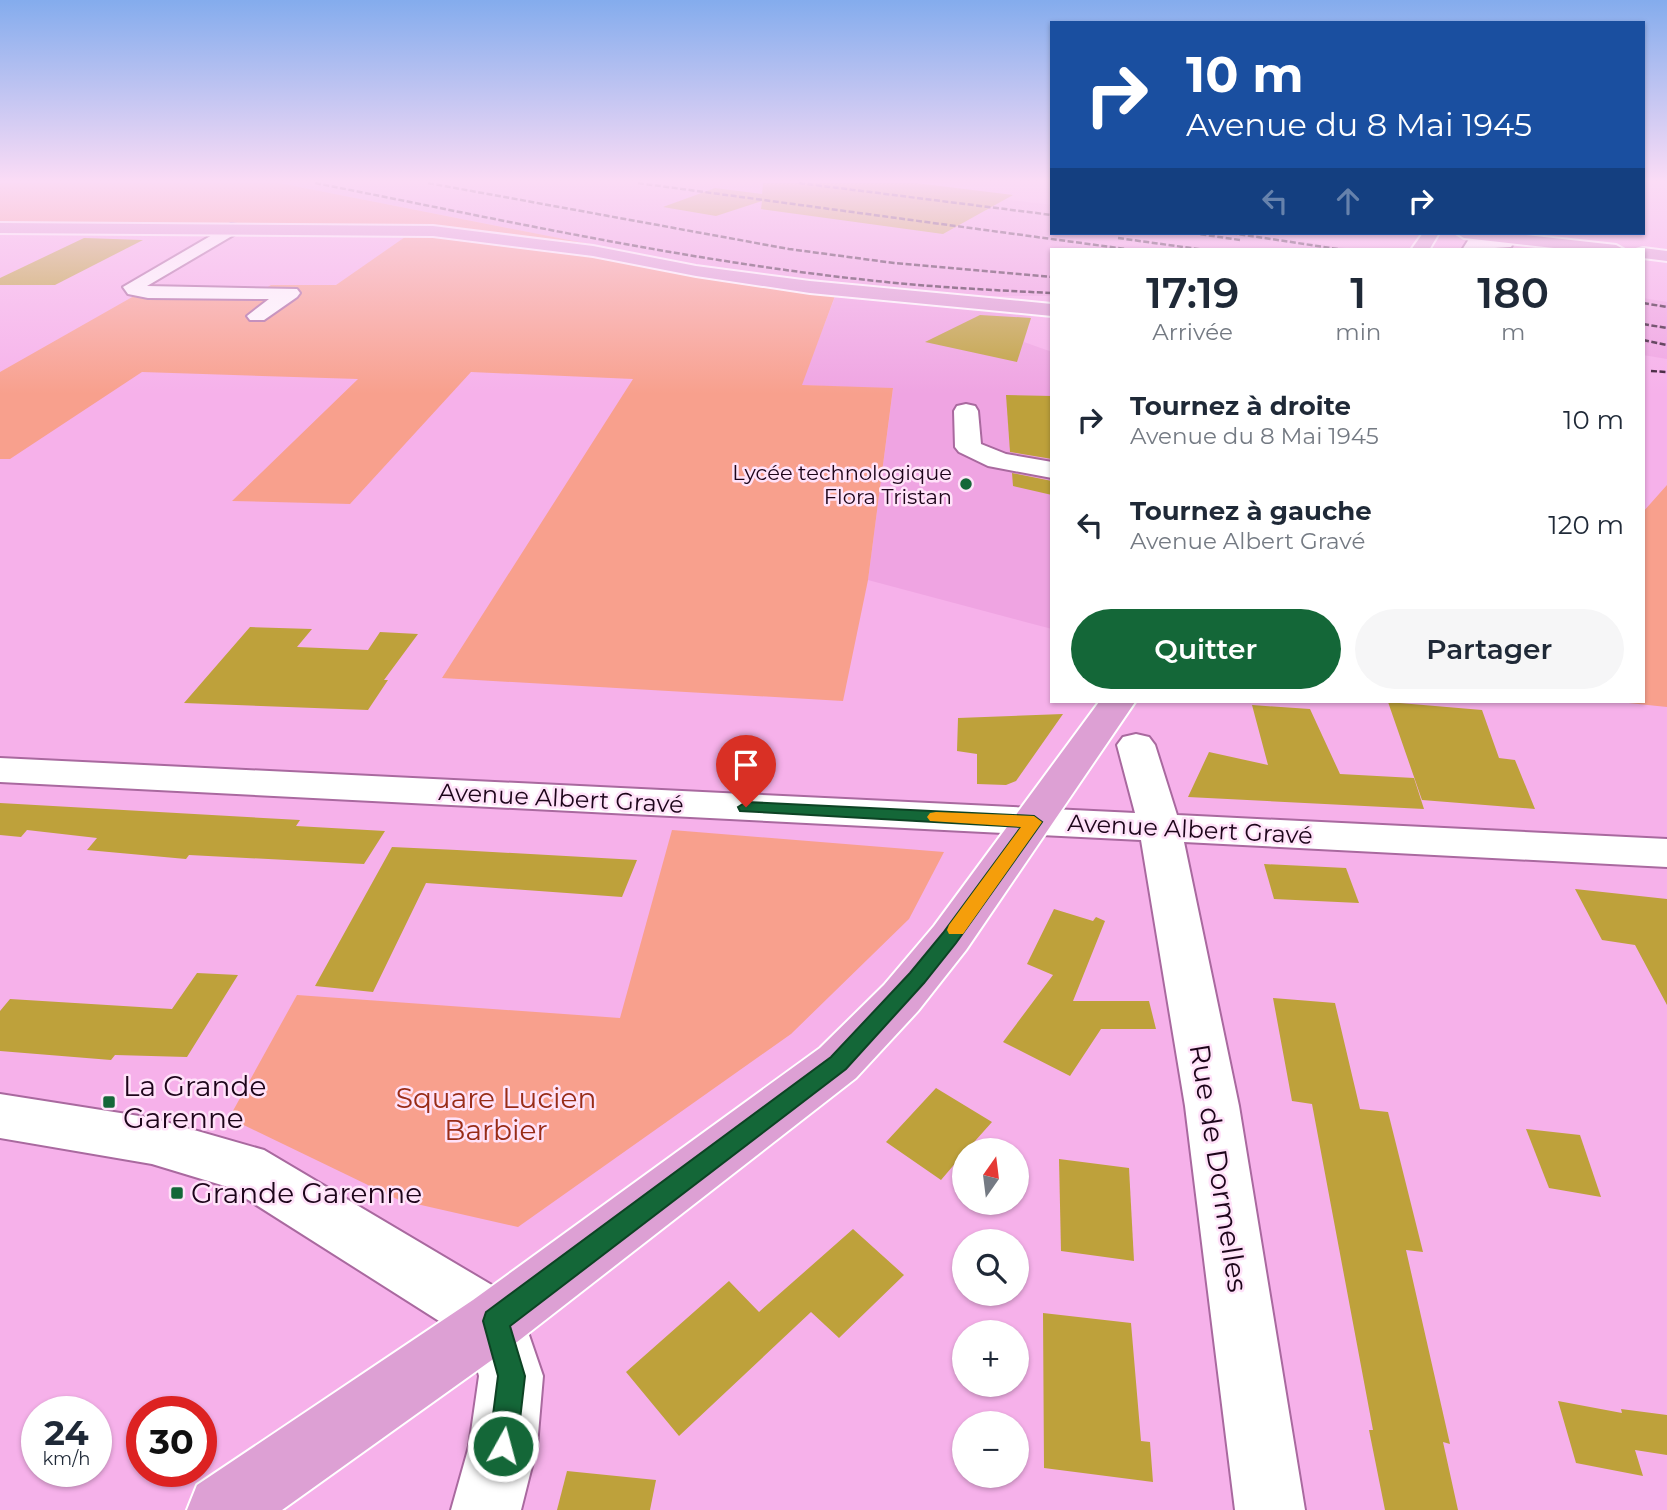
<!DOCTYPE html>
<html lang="fr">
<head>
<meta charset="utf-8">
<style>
	:root { --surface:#fff; --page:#f6f6f7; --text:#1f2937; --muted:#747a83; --accent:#146738 }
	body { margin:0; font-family:Montserrat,sans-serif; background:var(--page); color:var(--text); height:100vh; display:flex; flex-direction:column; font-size:26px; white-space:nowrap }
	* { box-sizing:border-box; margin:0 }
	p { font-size:23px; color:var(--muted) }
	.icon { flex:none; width:38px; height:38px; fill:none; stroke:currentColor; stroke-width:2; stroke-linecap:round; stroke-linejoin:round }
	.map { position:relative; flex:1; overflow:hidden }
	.side { position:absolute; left:1050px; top:248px; width:595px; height:455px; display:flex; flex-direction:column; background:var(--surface); border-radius:0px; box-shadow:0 2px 5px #0004 }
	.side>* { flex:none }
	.hud { position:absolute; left:1050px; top:21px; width:595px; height:214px; border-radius:0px; box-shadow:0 2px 5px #0004; background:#1a4fa0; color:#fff; overflow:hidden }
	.needle { width:46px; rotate:14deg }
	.controls { position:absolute; left:952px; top:1138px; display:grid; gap:14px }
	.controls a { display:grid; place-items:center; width:77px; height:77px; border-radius:50%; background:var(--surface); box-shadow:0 2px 5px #0004; font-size:35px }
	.speed { position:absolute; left:21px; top:1396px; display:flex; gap:14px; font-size:35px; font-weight:700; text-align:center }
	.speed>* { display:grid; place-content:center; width:91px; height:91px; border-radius:50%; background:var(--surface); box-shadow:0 2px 5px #0004; line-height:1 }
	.speed small { font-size:18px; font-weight:400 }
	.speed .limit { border:10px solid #d22; background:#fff; color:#111 }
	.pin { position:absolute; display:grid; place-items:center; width:60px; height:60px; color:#fff; margin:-72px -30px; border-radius:50% 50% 50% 0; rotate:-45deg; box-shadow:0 0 7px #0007 }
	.pin .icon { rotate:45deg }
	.me { position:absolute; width:77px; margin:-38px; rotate:7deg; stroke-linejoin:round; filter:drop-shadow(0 0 5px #0008) }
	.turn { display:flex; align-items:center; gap:24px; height:147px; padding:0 21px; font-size:32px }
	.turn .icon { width:91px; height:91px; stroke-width:2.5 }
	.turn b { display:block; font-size:49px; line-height:60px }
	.lanes { display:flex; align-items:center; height:66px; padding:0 21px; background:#0003; justify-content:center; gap:35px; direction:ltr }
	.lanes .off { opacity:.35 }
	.eta { display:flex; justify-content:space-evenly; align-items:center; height:119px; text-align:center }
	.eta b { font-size:42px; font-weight:600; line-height:49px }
	.action { display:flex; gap:14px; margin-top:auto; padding:14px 21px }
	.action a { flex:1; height:80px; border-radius:42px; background:var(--accent); color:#fff; font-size:28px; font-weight:600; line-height:80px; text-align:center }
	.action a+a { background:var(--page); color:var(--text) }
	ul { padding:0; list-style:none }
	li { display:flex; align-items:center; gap:21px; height:105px; padding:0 21px }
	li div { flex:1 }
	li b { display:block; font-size:26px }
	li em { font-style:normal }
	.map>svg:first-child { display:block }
</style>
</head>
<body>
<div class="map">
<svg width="1667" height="1510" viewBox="0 0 1667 1510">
	<rect width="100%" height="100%" fill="#f6b1ea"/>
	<g fill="#efa4e2">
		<path d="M 280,183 L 849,183 L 995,201 L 1000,199 L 1052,205 L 1052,233 L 1254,233 L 1358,250 L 1052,250 L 1052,296 L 958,296 L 839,285 L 711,268 Z"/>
		<path d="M 835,297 L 1031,314 L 1024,342 L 1052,352 L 1052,629 L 868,580 L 893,389 L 801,385 Z"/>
		<path d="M 1643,298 L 1667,302 L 1667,359 L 1643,355 Z"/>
	</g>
	<g fill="#f8a08d">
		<path d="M 0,183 L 279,183 L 711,268 L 839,285 L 802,385 L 893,388 L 868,580 L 843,701 L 442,678 L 633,379 L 471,372 L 350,504 L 232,501 L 358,379 L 142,372 L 10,459 L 0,459 L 0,372 L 134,296 L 253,296 L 271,285 L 336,285 L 418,228 L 0,225 Z"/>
		<path d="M 1667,485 L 1667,707 L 1619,702 L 1643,702 L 1643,512 Z"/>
		<path d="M 672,830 L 944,852 L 909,919 L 791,1034 L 518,1227 L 399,1200 L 229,1118 L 297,995 L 620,1018 Z"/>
	</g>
	<g fill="#bea13b">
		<path d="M 763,183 L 916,183 L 1013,195 L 943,234 L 761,209 L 762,201 L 716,216 L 663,207 L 715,188 L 762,194 Z"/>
		<path d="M 84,238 L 143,240 L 55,285 L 0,285 L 0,278 Z"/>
		<path d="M 980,315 L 1031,318 L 1017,362 L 925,342 Z"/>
		<path d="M 1006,395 L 1052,396 L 1052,459 L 1010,452 Z"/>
		<path d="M 1012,473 L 1052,481 L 1052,495 L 1013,486 Z"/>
		<path d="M 250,627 L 312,629 L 297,647 L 368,650 L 380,632 L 418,634 L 384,680 L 388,680 L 368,710 L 184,703 Z"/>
		<path d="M 1388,702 L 1482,710 L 1499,758 L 1515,760 L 1535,809 L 1422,800 Z"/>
		<path d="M 1252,705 L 1310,709 L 1340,774 L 1414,778 L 1424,809 L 1188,797 L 1209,752 L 1268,765 Z"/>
		<path d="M 1063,714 L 1016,781 L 1006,785 L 977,784 L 977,754 L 957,751 L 958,718 Z"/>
		<path d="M 0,803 L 300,820 L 296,826 L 385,831 L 364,864 L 189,855 L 186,859 L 87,850 L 97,838 L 27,830 L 21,837 L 0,835 Z"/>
		<path d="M 392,847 L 457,850 L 637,860 L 622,897 L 426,883 L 373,992 L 315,986 Z"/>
		<path d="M 1264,864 L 1346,868 L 1359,903 L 1274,899 Z"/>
		<path d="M 1575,889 L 1667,899 L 1667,1005 L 1635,945 L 1602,940 Z"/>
		<path d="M 1054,909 L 1093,921 L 1096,917 L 1105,921 L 1073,1001 L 1149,1001 L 1156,1029 L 1101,1029 L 1070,1076 L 1003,1042 L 1053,975 L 1027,964 Z"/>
		<path d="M 197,973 L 238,975 L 187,1057 L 115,1055 L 111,1060 L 0,1051 L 0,1011 L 10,999 L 172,1009 Z"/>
		<path d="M 1273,998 L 1335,1003 L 1360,1109 L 1388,1112 L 1423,1252 L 1406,1250 L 1450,1444 L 1443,1442 L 1458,1510 L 1385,1510 L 1369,1430 L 1373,1430 L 1312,1104 L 1292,1101 Z"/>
		<path d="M 936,1088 L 992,1122 L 967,1150 L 964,1150 L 964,1153 L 941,1180 L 886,1142 Z"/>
		<path d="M 1526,1129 L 1580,1135 L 1601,1197 L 1549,1188 Z"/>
		<path d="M 1059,1159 L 1129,1168 L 1134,1261 L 1061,1251 Z"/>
		<path d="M 853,1229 L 904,1275 L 839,1338 L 811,1312 L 679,1436 L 626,1372 L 729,1281 L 759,1312 Z"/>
		<path d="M 1043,1313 L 1131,1323 L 1141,1441 L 1150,1442 L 1153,1482 L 1044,1468 Z"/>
		<path d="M 1558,1401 L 1622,1413 L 1621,1409 L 1667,1415 L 1667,1455 L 1635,1450 L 1643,1476 L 1576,1463 Z"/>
		<path d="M 567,1471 L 656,1480 L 650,1510 L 557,1510 Z"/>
	</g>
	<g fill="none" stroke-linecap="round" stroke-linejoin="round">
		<defs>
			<g id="minor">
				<path d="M 231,224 L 237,225 L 239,229 L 237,233 L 147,286 L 297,289 L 300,293 L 297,297 L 264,320 L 250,320 L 247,316 L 269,299 L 148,298 L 128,294 L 123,287 Z"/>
				<path d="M 1508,233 L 1516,238 L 1511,247 L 1462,250 L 1469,239 L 1500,238 Z"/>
				<path d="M 966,404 L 975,406 L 978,411 L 981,444 L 1006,454 L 1052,462 L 1052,478 L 988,466 L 959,452 L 955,447 L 954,411 L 957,406 Z"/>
				<path d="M 1136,734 L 1149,737 L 1155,745 L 1177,815 L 1667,839 L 1667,867 L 1184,842 L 1239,1106 L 1305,1510 L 1235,1510 L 1185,1106 L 1141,840 L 0,782 L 0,758 L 1135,813 L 1117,745 L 1123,737 Z"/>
				<path d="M 0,1094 L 152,1118 L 264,1150 L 517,1300 L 543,1376 L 537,1446 L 521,1510 L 451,1510 L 469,1446 L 479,1376 L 469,1340 L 228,1187 L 152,1164 L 0,1138 Z"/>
			</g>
			<g id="major">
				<path d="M 0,223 L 433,226 L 593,246 L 696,266 L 810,281 L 1052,304 L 1052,316 L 810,293 L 696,276 L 593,256 L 433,236 L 0,233 Z"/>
				<path d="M 1423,233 L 1439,233 L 1429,250 L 1411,250 Z"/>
				<path d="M 1456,233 L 1507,233 L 1616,245 L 1625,250 L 1572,250 L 1464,238 Z"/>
				<path d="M 1643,248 L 1667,251 L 1667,261 L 1643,258 L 1643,250 L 1636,250 Z"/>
				<path d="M 1099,702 L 1135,702 L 966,950 L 918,1011 L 856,1078 L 517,1342 L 282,1510 L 187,1510 L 197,1485 L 473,1300 L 820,1048 L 884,985 L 934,926 Z"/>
			</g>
		</defs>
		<use href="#minor" stroke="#a9699f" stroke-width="4"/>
		<use href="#major" stroke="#fff" stroke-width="4"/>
		<use href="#minor" fill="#fff" fill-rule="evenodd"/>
		<use href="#major" fill="#dda0d4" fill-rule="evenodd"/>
		<g stroke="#381a34" stroke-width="2.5" stroke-dasharray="6 2.5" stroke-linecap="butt">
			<path d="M 315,183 C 498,219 681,260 867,280 C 929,287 990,290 1052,293"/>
			<path d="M 428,183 L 789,249 L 894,263 L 1052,277"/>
			<path d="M 638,183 L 1133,250"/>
			<path d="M 799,183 L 1052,215"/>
			<path d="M 1192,233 L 1240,240"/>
			<path d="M 1231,233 L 1344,250"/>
			<path d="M 1118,238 L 1205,250"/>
			<path d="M 1643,303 L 1667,307"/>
			<path d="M 1643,324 L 1667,328"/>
			<path d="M 1643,340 L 1667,345"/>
			<path d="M 1651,371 L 1667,372"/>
		</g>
	</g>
	<linearGradient id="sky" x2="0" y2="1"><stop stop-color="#84aced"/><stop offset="0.46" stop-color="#fbdcf6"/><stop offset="1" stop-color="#fbdcf6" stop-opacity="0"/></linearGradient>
	<rect width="1667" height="394" fill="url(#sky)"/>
	<path fill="#146738" stroke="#0d4324" stroke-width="2" d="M 746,802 L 1034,816 L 1042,822 L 956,943 L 924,983 L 846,1069 L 510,1326 L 525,1376 L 517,1446 L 513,1456 L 503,1460 L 493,1456 L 489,1446 L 498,1376 L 483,1321 L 486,1312 L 831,1057 L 910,973 L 943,933 L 1021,827 L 740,811 L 738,807 Z"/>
	<path fill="#f59e0b" d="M 936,812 L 1034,816 L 1042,822 L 963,934 L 949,934 L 947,930 L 949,925 L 1021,827 L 930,821 L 927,817 L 930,813 Z"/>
	<g fill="#146738" stroke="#ffe2f9" stroke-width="2.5">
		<circle cx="966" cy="484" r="7"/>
		<rect x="102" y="1095" width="14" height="14" rx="3.5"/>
		<rect x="170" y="1186" width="14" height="14" rx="3.5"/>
	</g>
	<g text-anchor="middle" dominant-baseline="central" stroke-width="5" stroke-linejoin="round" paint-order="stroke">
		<g font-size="21" fill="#1d051a" stroke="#ffe2f9" text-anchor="end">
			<text x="952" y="472">Lycée technologique<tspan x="952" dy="24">Flora Tristan</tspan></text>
		</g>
		<g font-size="24" fill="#1d051a" stroke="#ffe2f9">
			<text transform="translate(561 798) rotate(3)">Avenue Albert Gravé</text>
			<text transform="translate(1190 829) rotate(3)">Avenue Albert Gravé</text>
		</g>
		<g font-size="28" fill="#1d051a" stroke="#ffe2f9" text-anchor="start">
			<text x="123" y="1086">La Grande<tspan x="123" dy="32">Garenne</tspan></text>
			<text x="191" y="1193">Grande Garenne</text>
		</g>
		<g font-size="28" fill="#982c17" stroke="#ffe2f9">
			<text x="496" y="1098">Square Lucien<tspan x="496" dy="32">Barbier</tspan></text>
		</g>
		<g font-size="28" fill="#1d051a" stroke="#ffe2f9">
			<text transform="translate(1219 1168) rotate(81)">Rue de Dormelles</text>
		</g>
	</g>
</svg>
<div class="controls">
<a><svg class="needle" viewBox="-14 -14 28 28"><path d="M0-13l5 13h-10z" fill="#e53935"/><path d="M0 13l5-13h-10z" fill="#747a83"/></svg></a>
<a><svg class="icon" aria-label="search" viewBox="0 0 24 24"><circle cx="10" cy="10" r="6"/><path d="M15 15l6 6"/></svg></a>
<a>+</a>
<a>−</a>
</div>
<div class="speed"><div>24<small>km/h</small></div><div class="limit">30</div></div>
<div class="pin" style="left:746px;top:807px;background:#d93025"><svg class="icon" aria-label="arrive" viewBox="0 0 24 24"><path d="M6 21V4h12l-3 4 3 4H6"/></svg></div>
<svg class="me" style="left:503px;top:1446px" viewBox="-20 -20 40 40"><circle r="17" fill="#146738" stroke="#fff" stroke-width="3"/><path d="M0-11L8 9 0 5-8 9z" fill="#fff"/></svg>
<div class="hud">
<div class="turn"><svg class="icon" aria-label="right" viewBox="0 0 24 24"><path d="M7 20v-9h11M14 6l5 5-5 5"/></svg><div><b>10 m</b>Avenue du 8 Mai 1945</div></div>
<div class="lanes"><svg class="icon off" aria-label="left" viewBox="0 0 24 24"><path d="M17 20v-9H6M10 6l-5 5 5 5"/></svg><svg class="icon off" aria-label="ahead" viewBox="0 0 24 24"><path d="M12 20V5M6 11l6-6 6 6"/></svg><svg class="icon" aria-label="right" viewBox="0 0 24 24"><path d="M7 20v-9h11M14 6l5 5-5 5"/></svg></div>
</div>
<section class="side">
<div class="eta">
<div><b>17:19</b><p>Arrivée</p></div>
<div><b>1</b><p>min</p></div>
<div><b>180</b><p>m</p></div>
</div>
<ul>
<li><svg class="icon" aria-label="right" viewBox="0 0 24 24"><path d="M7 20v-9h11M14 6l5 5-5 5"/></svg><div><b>Tournez à droite</b><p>Avenue du 8 Mai 1945</p></div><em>10 m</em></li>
<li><svg class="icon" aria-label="left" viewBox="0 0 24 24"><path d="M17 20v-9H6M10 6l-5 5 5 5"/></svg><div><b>Tournez à gauche</b><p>Avenue Albert Gravé</p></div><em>120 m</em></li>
</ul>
<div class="action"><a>Quitter</a><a>Partager</a></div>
</section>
</div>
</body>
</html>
